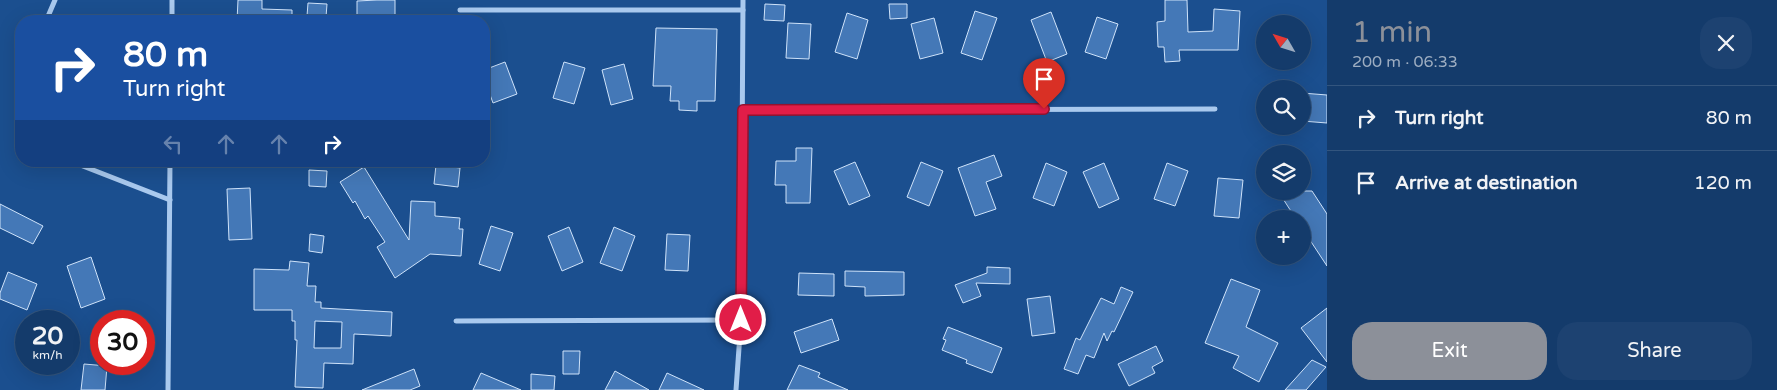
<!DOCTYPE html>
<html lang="en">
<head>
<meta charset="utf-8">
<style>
	:root { --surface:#143b6b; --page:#1d4271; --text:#f1f3f6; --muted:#9dadc1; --line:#33557e; --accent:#8c9099 }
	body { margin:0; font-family:"Varela Round",sans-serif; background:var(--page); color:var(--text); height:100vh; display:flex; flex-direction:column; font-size:19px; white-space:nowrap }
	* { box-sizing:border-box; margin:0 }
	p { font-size:16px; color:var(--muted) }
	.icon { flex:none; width:28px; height:28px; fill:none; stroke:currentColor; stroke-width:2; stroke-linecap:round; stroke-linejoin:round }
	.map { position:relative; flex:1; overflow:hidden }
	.details { display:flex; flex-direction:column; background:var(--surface); width:450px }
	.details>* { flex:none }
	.top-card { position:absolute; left:15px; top:15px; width:475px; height:152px; border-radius:20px; box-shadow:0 5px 20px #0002,0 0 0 1px var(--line); background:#1a4fa0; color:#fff; overflow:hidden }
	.needle { width:32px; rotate:309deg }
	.fabs { position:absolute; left:1256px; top:15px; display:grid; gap:10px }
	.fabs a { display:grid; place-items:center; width:55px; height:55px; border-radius:50%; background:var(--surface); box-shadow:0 5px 20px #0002,0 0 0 1px var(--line); font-size:25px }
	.speed { position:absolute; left:15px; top:310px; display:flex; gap:10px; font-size:25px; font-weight:700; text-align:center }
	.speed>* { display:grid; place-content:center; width:65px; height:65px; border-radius:50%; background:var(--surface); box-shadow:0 5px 20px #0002,0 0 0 1px var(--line); line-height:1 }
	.speed small { font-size:12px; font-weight:400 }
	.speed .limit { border:8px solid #d22; background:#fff; color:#111 }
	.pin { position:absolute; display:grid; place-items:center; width:42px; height:42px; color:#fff; margin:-51px -21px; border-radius:50% 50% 50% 0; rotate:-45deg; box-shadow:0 0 5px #0007 }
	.pin .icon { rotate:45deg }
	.me { position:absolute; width:55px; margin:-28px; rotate:0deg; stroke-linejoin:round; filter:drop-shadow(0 0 4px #0008) }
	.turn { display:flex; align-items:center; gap:18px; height:105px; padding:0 25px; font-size:22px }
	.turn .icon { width:65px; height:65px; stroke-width:2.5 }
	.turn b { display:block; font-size:35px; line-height:42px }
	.lanes { display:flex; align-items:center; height:48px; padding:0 25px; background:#0003; justify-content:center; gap:25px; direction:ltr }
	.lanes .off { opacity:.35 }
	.round { display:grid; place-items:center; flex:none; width:52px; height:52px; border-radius:20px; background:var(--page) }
	.overview { display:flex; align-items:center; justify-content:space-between; height:85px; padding:0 25px }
	h1 { font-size:30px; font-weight:600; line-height:38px; color:var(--accent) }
	.primary-button { display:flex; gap:10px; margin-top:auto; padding:10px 25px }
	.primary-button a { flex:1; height:58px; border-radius:20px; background:var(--accent); color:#fff; font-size:20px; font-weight:600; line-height:58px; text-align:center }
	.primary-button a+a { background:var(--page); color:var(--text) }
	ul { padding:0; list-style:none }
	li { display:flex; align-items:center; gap:15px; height:65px; padding:0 25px; border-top:1px solid var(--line) }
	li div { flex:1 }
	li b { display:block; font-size:19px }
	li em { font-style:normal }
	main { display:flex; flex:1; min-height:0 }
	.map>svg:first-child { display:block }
</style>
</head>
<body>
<main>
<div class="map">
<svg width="1327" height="390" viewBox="0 0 1327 390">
	<rect width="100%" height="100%" fill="#1b4f8f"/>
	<g fill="#4478b7" stroke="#cfe3fa" fill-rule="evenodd">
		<path d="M 238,0 L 262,0 L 262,9 L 292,10 L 292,21 L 237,21 Z"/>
		<path d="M 377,0 L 395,0 L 395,21 L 357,21 L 357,1 Z"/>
		<path d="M 1165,0 L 1187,0 L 1188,32 L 1213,31 L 1214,9 L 1240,11 L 1238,50 L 1179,50 L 1180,61 L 1165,62 L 1164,47 L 1158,47 L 1157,22 L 1165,21 Z"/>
		<path d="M 308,3 L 327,4 L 326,17 L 307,16 Z"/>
		<path d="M 765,4 L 785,5 L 784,21 L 764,20 Z"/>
		<path d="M 889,4 L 907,4 L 907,18 L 890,19 Z"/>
		<path d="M 975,11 L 997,18 L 982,60 L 961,53 Z"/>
		<path d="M 1051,12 L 1067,54 L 1047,62 L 1031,20 Z"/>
		<path d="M 847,13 L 868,20 L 857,59 L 835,52 Z"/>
		<path d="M 1097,17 L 1118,24 L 1106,59 L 1085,52 Z"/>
		<path d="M 934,18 L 943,53 L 920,59 L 911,24 Z"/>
		<path d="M 788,23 L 811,24 L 809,59 L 786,58 Z"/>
		<path d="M 656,28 L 717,29 L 715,101 L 697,101 L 697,111 L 679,110 L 679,101 L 670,101 L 671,86 L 653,86 Z"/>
		<path d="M 505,62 L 517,94 L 493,103 L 484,78 L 484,70 Z"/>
		<path d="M 564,62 L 585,68 L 574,104 L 553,98 Z"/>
		<path d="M 624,64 L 633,99 L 611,105 L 602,70 Z"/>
		<path d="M 1302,93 L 1327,95 L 1327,123 L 1302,121 Z"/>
		<path d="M 796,148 L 812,148 L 810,203 L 786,203 L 786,185 L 775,185 L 776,161 L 796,161 Z"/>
		<path d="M 994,155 L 1002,176 L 986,182 L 996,209 L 975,216 L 958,168 Z"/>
		<path d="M 855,162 L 870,196 L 849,205 L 834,171 Z"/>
		<path d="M 921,162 L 943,171 L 929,206 L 907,197 Z"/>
		<path d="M 1046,163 L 1067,172 L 1054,206 L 1033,198 Z"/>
		<path d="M 1104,163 L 1119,199 L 1099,208 L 1083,172 Z"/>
		<path d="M 1167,163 L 1188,171 L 1175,206 L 1154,199 Z"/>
		<path d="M 436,165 L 460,168 L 458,187 L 434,184 Z"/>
		<path d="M 364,167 L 409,240 L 411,201 L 435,202 L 435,216 L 460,218 L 459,229 L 463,229 L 461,256 L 430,254 L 395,278 L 377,247 L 385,242 L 368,216 L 365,219 L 355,201 L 353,203 L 340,182 Z"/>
		<path d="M 309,170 L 327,171 L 326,187 L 309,186 Z"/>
		<path d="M 1218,178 L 1243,180 L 1239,218 L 1214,216 Z"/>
		<path d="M 250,188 L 252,239 L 229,240 L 227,189 Z"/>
		<path d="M 1278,191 L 1312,191 L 1327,214 L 1327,266 L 1302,228 L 1302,219 L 1296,219 Z"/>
		<path d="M 0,204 L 43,226 L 33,244 L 0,228 Z"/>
		<path d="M 491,226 L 513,233 L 500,271 L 479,264 Z"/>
		<path d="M 569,227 L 583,262 L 562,271 L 548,236 Z"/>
		<path d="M 614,227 L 635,236 L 622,271 L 600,263 Z"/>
		<path d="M 310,234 L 324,236 L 322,253 L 309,251 Z"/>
		<path d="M 667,234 L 690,235 L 688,271 L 665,270 Z"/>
		<path d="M 91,257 L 105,299 L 81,308 L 67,266 Z"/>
		<path d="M 290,261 L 309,263 L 307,286 L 316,286 L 315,302 L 321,302 L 321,308 L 392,312 L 391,336 L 354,334 L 353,364 L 324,363 L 323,388 L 295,387 L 297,340 L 295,340 L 295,321 L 292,321 L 292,310 L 254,310 L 254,269 L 289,270 ZM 315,321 L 342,322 L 341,348 L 314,348 Z"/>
		<path d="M 987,267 L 1010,268 L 1010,284 L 976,283 L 981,296 L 963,303 L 955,285 L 987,273 Z"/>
		<path d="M 845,271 L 904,272 L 904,295 L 865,296 L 865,287 L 845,286 Z"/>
		<path d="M 8,272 L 37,284 L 27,310 L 0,299 L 0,293 Z"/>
		<path d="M 799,273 L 834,274 L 834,296 L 798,295 Z"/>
		<path d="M 1231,279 L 1260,290 L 1246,327 L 1278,343 L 1259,382 L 1233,368 L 1239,356 L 1205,343 Z"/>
		<path d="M 1121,287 L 1133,292 L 1114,332 L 1112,331 L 1107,341 L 1104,333 L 1094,358 L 1086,355 L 1078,374 L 1064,369 L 1076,338 L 1080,340 L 1101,298 L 1114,304 Z"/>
		<path d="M 1050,296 L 1055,333 L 1032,336 L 1027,299 Z"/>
		<path d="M 1327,308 L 1327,362 L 1301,328 Z"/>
		<path d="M 832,319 L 839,340 L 801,353 L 794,332 Z"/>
		<path d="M 948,327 L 1002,348 L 992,373 L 966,363 L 967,360 L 942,350 L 946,340 L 943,339 Z"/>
		<path d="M 1156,346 L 1163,361 L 1152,367 L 1155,373 L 1129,386 L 1118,364 Z"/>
		<path d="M 563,351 L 580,351 L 579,374 L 563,374 Z"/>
		<path d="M 1312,360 L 1326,367 L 1306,390 L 1285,390 Z"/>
		<path d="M 84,364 L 107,366 L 105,390 L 81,390 Z"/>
		<path d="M 799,365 L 820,373 L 818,377 L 848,390 L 787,390 Z"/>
		<path d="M 414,369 L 420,386 L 410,390 L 362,390 Z"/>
		<path d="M 615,371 L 649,390 L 605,390 Z"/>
		<path d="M 481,373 L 521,390 L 473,390 Z"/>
		<path d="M 667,373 L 704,390 L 659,390 Z"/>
		<path d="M 531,374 L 555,376 L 554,390 L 531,390 Z"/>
	</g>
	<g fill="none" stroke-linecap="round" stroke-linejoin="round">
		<g stroke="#a9c9ee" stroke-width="5">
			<path d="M 460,10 L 743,10"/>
			<path d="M 46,21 L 55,0"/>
			<path d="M 172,21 L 172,0"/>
			<path d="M 21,86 L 17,104 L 21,137"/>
			<path d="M 743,110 L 1215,109"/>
			<path d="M 70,161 L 170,200"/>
			<path d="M 456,321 L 741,320"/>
			<path d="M 168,390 L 170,161"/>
			<path d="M 736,390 L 741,320 L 743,0"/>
		</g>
	</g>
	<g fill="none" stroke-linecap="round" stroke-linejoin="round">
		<defs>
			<path id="route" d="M 741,320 L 743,110 L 1044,109"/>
		</defs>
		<use href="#route" stroke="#92132f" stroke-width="12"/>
		<use href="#route" stroke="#e11d48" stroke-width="9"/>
	</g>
</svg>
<div class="fabs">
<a><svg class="needle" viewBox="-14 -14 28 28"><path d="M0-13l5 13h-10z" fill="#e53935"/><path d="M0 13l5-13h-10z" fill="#9dadc1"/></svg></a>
<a><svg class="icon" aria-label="search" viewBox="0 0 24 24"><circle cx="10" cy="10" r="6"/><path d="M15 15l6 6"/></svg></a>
<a><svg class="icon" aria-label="layers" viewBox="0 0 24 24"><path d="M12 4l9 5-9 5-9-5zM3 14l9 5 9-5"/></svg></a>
<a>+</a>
</div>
<div class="speed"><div>20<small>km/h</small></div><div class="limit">30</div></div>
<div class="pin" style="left:1044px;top:109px;background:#d93025"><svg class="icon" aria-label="arrive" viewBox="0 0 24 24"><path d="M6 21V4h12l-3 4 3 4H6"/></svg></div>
<svg class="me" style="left:741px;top:320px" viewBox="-20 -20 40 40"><circle r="17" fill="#e11d48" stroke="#fff" stroke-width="3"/><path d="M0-11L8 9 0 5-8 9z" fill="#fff"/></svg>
<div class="top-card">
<div class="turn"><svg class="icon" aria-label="right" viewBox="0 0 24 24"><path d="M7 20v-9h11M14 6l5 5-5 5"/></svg><div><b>80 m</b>Turn right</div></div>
<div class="lanes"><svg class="icon off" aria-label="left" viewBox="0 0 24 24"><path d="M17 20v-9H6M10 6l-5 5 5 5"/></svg><svg class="icon off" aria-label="ahead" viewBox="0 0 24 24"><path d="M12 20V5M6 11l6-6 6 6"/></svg><svg class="icon off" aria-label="ahead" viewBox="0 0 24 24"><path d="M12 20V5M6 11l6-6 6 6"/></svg><svg class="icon" aria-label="right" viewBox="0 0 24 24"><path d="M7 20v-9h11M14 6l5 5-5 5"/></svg></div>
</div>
</div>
<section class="details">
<div class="overview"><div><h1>1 min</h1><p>200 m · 06:33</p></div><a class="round"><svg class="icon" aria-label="close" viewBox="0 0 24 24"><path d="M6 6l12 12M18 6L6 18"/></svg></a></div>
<ul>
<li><svg class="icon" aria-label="right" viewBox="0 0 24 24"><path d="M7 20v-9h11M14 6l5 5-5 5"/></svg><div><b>Turn right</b></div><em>80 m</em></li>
<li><svg class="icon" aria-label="arrive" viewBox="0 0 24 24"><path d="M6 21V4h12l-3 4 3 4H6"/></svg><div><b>Arrive at destination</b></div><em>120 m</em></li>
</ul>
<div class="primary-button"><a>Exit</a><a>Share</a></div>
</section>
</main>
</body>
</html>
